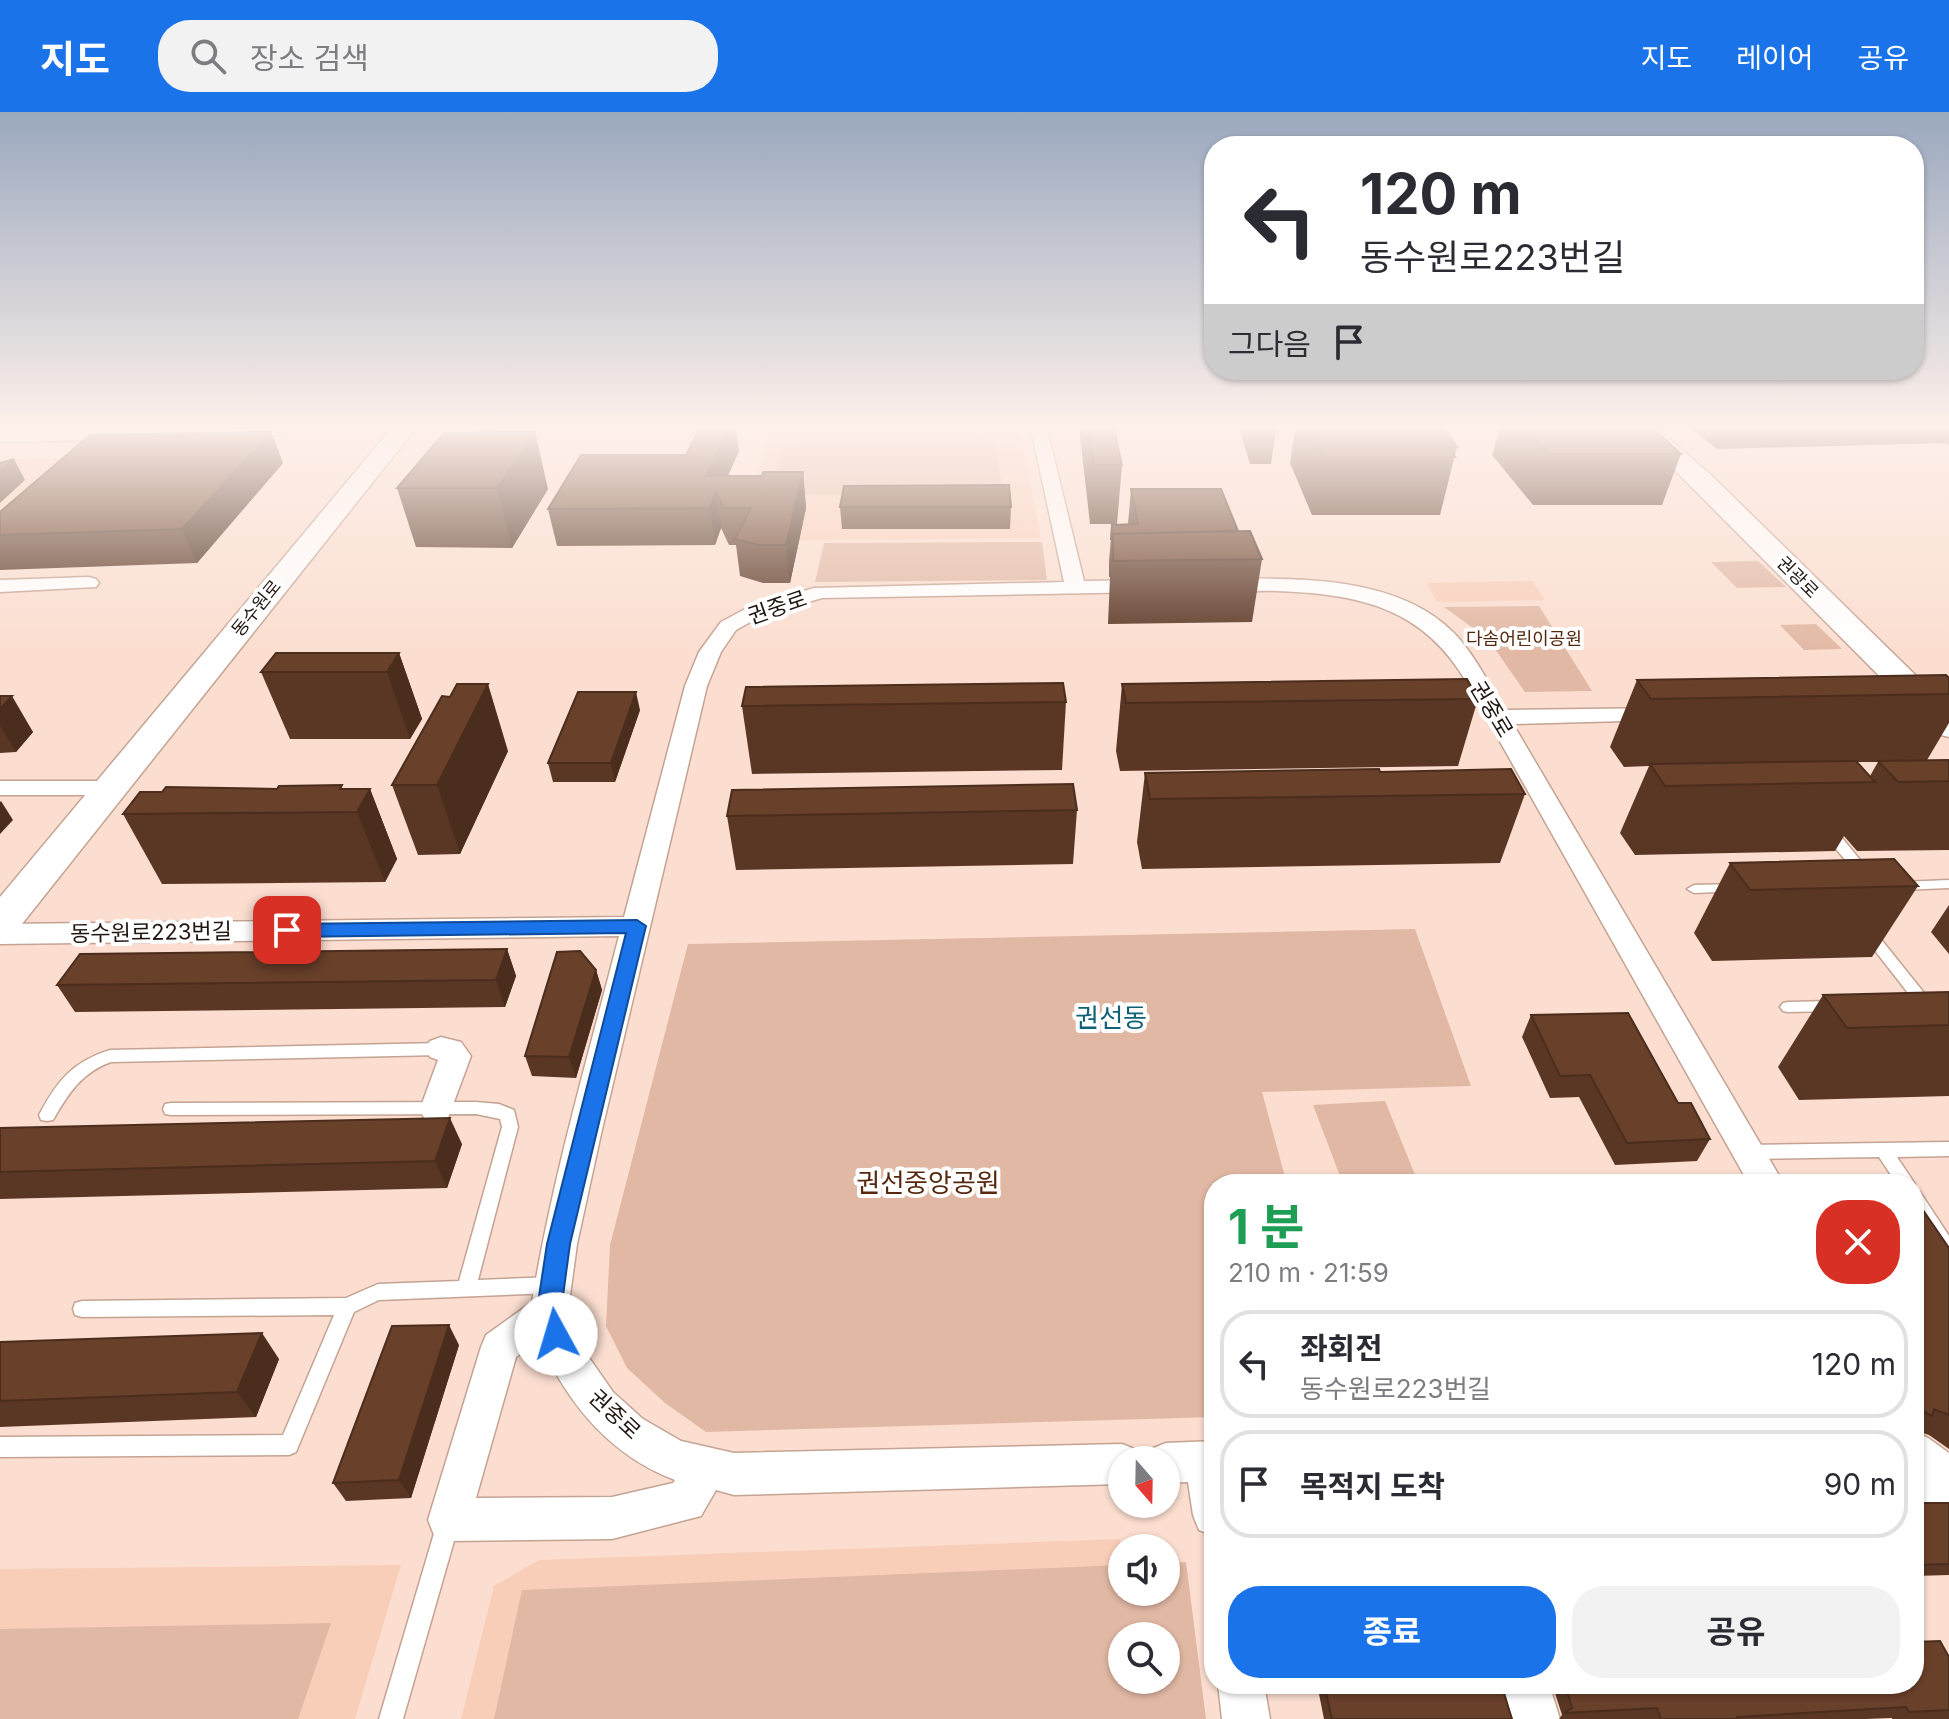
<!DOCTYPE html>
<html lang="ko">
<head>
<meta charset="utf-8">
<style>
	:root { --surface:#fff; --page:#f2f2f3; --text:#2b2b33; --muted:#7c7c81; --line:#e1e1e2; --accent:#1a73e8 }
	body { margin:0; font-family:Inter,"Noto Sans KR",sans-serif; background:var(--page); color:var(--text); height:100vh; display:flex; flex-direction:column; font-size:30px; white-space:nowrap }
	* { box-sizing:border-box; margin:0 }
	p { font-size:26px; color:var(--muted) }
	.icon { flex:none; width:44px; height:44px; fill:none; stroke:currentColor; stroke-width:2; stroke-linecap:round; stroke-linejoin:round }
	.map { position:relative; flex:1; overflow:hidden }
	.panel { position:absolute; left:1204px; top:1062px; width:720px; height:520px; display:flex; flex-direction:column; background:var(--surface); border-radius:32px; box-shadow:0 2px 6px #0004 }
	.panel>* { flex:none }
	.banner { position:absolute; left:1204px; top:24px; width:720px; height:244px; border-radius:32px; box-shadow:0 2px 6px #0004; background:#fff; color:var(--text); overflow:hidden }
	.needle { width:52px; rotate:160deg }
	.buttons { position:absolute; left:1108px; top:1334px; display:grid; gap:16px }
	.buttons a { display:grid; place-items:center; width:72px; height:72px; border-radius:50%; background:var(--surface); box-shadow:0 2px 6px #0004; font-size:40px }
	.pin { position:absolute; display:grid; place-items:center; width:68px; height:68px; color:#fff; margin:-34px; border-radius:16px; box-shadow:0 4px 12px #0006 }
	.me { position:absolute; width:88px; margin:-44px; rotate:354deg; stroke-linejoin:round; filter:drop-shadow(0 0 6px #0008) }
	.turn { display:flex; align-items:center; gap:28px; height:168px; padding:0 24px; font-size:36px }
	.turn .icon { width:104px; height:104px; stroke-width:2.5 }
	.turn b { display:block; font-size:56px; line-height:68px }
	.then { display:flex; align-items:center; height:76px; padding:0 24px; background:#0003; gap:16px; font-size:30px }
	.round { display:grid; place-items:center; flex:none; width:84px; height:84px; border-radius:32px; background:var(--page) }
	.overview { display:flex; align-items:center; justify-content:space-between; height:136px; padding:0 24px }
	h1 { font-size:48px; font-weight:700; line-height:60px; color:#1e9e55 }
	.button { display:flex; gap:16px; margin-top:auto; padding:16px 24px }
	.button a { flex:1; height:92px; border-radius:32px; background:var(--accent); color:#fff; font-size:32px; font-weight:700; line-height:92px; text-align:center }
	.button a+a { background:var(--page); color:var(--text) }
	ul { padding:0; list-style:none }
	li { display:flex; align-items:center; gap:24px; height:108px; margin:0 16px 12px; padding:0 8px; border:4px solid var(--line); border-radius:32px }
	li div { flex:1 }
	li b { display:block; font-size:30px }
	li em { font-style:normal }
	header { display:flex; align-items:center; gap:48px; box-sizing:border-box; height:112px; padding:0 40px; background:var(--accent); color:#fff }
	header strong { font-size:38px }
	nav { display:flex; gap:44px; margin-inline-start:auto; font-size:28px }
	.search { width:560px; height:72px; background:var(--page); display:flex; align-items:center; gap:20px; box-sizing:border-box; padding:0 28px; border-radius:32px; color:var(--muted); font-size:30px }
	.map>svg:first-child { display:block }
</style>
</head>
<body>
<header>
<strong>지도</strong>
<div class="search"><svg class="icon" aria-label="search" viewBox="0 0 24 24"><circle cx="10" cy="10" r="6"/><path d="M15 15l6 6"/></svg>장소 검색</div>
<nav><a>지도</a><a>레이어</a><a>공유</a></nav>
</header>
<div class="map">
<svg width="1949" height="1607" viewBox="0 0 1949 1607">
	<rect width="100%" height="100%" fill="#fbded0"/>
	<g fill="#f9ceb9">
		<path d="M 769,317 L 1020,317 L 1041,426 L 739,429 Z"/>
		<path d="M 56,346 L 61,356 L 0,414 L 0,348 Z"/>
		<path d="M 1532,469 L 1545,488 L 1437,490 L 1427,471 Z"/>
		<path d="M 1120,1427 L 1122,1568 L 1141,1607 L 461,1607 L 494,1474 L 539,1448 Z"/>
		<path d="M 401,1453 L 355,1607 L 0,1607 L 0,1457 Z"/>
	</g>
	<g fill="#e1b8a3" fill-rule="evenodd">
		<path d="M 984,326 L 994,328 L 1003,379 L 992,384 L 769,382 L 783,333 L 820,329 Z"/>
		<path d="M 1042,430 L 1047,468 L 815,470 L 824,431 Z"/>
		<path d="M 1758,449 L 1786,475 L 1737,476 L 1711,450 Z"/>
		<path d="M 1539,494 L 1592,579 L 1525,580 L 1488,527 L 1444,495 Z"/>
		<path d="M 1816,512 L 1842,537 L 1804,538 L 1780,513 Z"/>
		<path d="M 1415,817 L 1471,974 L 1262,980 L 1287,1072 L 1214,1072 L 1214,1305 L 706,1320 L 665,1291 L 627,1256 L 606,1214 L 610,1133 L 688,832 Z"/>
		<path d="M 1385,989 L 1418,1070 L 1343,1072 L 1313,993 Z"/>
		<path d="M 1186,1450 L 1206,1607 L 494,1607 L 522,1478 L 1122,1453 L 1122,1480 L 1166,1480 L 1166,1451 ZM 1122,1524 L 1166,1524 L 1166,1568 L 1122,1568 Z"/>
		<path d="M 331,1511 L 298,1607 L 0,1607 L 0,1517 Z"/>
	</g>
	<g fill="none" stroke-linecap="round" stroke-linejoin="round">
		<defs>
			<g id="lane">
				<path d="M 1829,715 L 1834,716 L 1869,759 L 1871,762 L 1869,765 L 1859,765 L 1824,722 L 1823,719 Z"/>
				<path d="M 1949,768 L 1949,776 L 1901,778 L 1894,774 L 1901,770 Z"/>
				<path d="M 1736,772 L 1743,776 L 1741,779 L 1694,781 L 1687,777 L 1694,773 Z"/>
				<path d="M 1867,814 L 1872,816 L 1949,912 L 1949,929 L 1944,927 L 1862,822 L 1860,819 Z"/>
				<path d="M 1833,889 L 1838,890 L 1841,894 L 1838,898 L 1833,899 L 1788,900 L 1783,899 L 1780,895 L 1783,891 L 1788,890 Z"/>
				<path d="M 441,931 L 447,933 L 449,937 L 447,941 L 441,943 L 111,950 C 82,960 68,982 53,1008 L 47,1009 L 41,1008 L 39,1003 C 57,969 72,950 110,938 Z"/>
				<path d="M 476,990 L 499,992 L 514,998 L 518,1015 L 478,1168 L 553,1165 L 560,1167 L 562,1173 L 560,1179 L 553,1181 L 379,1188 L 354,1200 L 296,1340 L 289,1343 L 0,1345 L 0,1325 L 283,1323 L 334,1203 L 82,1205 L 75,1203 L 73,1197 L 75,1191 L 82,1189 L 346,1186 L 378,1172 L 459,1169 L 502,1015 L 500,1007 L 476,1002 L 171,1003 L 165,1002 L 163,997 L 165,992 L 171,991 Z"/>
				<path d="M 1949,1030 L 1949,1044 L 1897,1045 L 1915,1072 L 1914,1073 L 1897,1072 L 1879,1045 L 1747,1047 L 1741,1045 L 1739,1040 L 1741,1035 L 1747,1033 Z"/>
				<path d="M 1914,1078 L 1920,1080 L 1949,1124 L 1949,1147 L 1943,1145 L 1914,1100 Z"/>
				<path d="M 449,1397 L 457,1400 L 460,1408 L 403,1607 L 379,1607 L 438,1408 L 441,1400 Z"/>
			</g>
			<g id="street">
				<path d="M 1031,317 L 1047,317 L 1084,469 L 1147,468 L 1157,474 L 1147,480 L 822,486 L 763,503 L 736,518 L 721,540 L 707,574 L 601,1022 L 577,1132 L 569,1191 L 581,1234 L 613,1280 L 643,1307 L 681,1329 L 734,1341 L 1122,1332 L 1137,1338 L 1141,1348 L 1122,1348 L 1122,1372 L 734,1383 L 716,1378 L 701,1404 L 612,1427 L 449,1429 L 434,1423 L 428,1408 L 481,1235 L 486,1223 L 532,1190 C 552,1066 588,945 619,824 L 0,832 L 0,812 L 624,805 L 685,574 L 699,540 L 721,510 L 749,495 L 814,476 L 1064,470 ZM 539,1228 C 567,1291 609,1343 675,1368 L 673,1371 L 612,1385 L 476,1386 L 516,1245 Z"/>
				<path d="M 89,465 L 96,467 L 99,471 L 96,475 L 0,480 L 0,468 Z"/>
				<path d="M 1221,467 C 1296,466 1397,463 1454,521 C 1475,543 1489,572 1504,598 L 1668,596 L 1672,601 L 1668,606 L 1660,608 L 1513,612 L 1784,1072 L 1749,1072 L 1467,571 C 1423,495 1359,482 1276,479 C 1256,478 1233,482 1214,477 L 1211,473 L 1214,469 Z"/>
				<path d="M 0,669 L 110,669 L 119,671 L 122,676 L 119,681 L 110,683 L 0,683 Z"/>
				<path d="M 441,925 L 461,930 L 471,944 L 448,1006 L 436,1010 L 424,1006 L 420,997 L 438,948 L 430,945 L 425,937 L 430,929 Z"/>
				<path d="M 1914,1320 L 1928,1326 L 1949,1341 L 1949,1390 L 1914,1399 Z"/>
				<path d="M 1214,1329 L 1214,1424 L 1199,1418 L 1193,1403 L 1188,1370 L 1166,1371 L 1166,1348 L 1147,1348 L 1151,1337 L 1166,1331 Z"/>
				<path d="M 1218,1572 L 1264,1572 L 1270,1607 L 1222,1607 Z"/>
				<path d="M 1503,1572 L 1549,1572 L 1560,1607 L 1512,1607 Z"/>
			</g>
			<g id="secondary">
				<path d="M 0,317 L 285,317 L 281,322 L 273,324 L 0,330 Z"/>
				<path d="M 391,317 L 415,317 L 14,822 L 0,826 L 0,785 Z"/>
				<path d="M 1634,317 L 1658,317 L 1712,364 L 1949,596 L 1949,625 L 1937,622 Z"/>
			</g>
		</defs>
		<use href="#lane" stroke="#c4a393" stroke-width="3"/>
		<use href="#street" stroke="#c4a393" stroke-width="3"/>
		<use href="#secondary" stroke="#c4a393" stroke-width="3"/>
		<use href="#lane" fill="#fff" fill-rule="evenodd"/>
		<use href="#street" fill="#fff" fill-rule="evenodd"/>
		<use href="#secondary" fill="#fff" fill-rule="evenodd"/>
	</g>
	<g fill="#5a3724" fill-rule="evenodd">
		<path d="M 1080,317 L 1114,317 L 1122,353 L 1117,412 L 1090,412 L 1080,323 Z"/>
		<path d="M 1241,317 L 1276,317 L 1271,352 L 1250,352 L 1240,319 Z"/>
		<path d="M 1295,317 L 1444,317 L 1457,335 L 1440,403 L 1312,403 L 1290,351 Z"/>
		<path d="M 1500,317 L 1654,317 L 1681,342 L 1662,393 L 1533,393 L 1492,343 Z"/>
		<path d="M 1692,317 L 1949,317 L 1949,333 L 1946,331 L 1717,337 Z"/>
		<path d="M 271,320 L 283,351 L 197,451 L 0,458 L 0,400 Z"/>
		<path d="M 444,321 L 548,377 L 512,436 L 416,435 L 397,376 Z"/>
		<path d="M 739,339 L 728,364 L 762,364 L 803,360 L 806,396 L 790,471 L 763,471 L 740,464 L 736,433 L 729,433 L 721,416 L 715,433 L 557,434 L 548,397 L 686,343 Z"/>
		<path d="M 1131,377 L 1238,419 L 1262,447 L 1252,510 L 1108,512 L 1110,465 L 1109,465 L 1109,450 L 1112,413 L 1128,412 Z"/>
		<path d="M 840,395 L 1011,395 L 1010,417 L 842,417 Z"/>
		<path d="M 399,541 L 422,607 L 410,627 L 290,627 L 261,560 Z"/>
		<path d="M 1949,566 L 1949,611 L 1927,648 L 1949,648 L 1949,738 L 1857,739 L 1844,724 L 1835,739 L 1635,743 L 1620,721 L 1649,654 L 1624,655 L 1610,635 L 1637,568 ZM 1857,650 L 1878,650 L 1870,664 Z"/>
		<path d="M 1122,572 L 1478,587 L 1458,654 L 1120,659 L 1116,639 Z"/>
		<path d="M 0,584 L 33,620 L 16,640 L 0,641 Z"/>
		<path d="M 1066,590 L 1062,658 L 752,662 L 742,594 Z"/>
		<path d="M 640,598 L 615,670 L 553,670 L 548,651 Z"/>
		<path d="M 508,639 L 460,742 L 418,743 L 392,673 Z"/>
		<path d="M 1145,661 L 1525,682 L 1500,751 L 1142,757 L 1137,730 Z"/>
		<path d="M 277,677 L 370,677 L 397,747 L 385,770 L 162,772 L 123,702 Z"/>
		<path d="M 1077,698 L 1073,752 L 736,758 L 727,704 Z"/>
		<path d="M 1730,751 L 1918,774 L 1872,845 L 1712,849 L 1694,821 Z"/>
		<path d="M 1949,793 L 1949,842 L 1931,820 Z"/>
		<path d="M 507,837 L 516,864 L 505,895 L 75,900 L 57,873 Z"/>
		<path d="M 596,858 L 602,878 L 576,966 L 532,964 L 525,944 Z"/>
		<path d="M 1949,880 L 1949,984 L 1799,988 L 1778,955 L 1823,883 Z"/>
		<path d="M 1531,903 L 1678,991 L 1710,1027 L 1697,1049 L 1615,1053 L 1579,985 L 1550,986 L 1522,925 Z"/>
		<path d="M 0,1016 L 462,1032 L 447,1076 L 0,1087 Z"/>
		<path d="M 1914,1085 L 1949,1136 L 1949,1337 L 1929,1323 L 1917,1319 L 1914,1321 Z"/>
		<path d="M 0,1230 L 279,1247 L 256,1305 L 0,1315 Z"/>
		<path d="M 459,1233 L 411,1386 L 346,1389 L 333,1371 Z"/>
		<path d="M 1914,1391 L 1949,1391 L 1949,1463 L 1914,1464 Z"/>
		<path d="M 1949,1545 L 1949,1607 L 1892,1607 L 1892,1606 L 1866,1607 L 1559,1607 L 1562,1603 L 1552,1572 L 1914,1572 Z"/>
		<path d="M 1317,1572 L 1501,1572 L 1512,1607 L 1324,1607 Z"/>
	</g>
	<g fill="#4a2d1d">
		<path d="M 729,317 L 736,317 L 739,339 L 718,385 L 716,380 L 721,416 L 715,433 L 706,364 Z"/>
		<path d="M 271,320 L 283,351 L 197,451 L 182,417 Z"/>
		<path d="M 535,320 L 548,377 L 512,436 L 497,376 Z"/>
		<path d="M 14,347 L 25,368 L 0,391 L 0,359 Z"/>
		<path d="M 803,360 L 806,396 L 790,471 L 786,433 Z"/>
		<path d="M 399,541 L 422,607 L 410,627 L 387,560 Z"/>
		<path d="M 488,572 L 508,639 L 460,742 L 437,673 Z"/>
		<path d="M 636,580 L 640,598 L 615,670 L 611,651 Z"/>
		<path d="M 12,584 L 33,620 L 16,640 L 0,614 L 0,597 Z"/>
		<path d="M 370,677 L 397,747 L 385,770 L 357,700 Z"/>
		<path d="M 1,689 L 13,708 L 0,722 L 0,690 Z"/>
		<path d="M 507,837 L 516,864 L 505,895 L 496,868 Z"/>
		<path d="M 596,858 L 602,878 L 576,966 L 569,945 Z"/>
		<path d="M 450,1006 L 462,1032 L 447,1076 L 435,1049 Z"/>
		<path d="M 449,1213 L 459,1233 L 411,1386 L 399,1368 Z"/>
		<path d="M 262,1221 L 279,1247 L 256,1305 L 237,1280 Z"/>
	</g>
	<g fill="#69402a" stroke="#4a2d1d" stroke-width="2">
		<path d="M 699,317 L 729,317 L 706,364 L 762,364 L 763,360 L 803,360 L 786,433 L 758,433 L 735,427 L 751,396 L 724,396 L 716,380 L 710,396 L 548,397 L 581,343 L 686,343 Z"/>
		<path d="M 1089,317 L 1114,317 L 1122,353 L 1094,353 Z"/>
		<path d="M 1309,317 L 1444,317 L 1457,335 L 1448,335 L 1455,345 L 1323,345 Z"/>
		<path d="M 1526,317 L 1654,317 L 1681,342 L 1548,342 Z"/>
		<path d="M 271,320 L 182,417 L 0,423 L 0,400 L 90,323 Z"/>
		<path d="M 535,320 L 497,376 L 397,376 L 444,321 Z"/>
		<path d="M 14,347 L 0,359 L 0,351 Z"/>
		<path d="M 1009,373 L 1011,395 L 840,395 L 844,374 Z"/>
		<path d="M 1131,377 L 1221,377 L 1238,419 L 1113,422 L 1113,427 L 1111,427 L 1112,413 L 1138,412 Z"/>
		<path d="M 1250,419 L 1262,447 L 1113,449 L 1113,422 Z"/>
		<path d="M 276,541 L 399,541 L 387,560 L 261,560 Z"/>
		<path d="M 1946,563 L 1949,566 L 1949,582 L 1651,587 L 1637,568 Z"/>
		<path d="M 1467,567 L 1478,587 L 1126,591 L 1122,572 Z"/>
		<path d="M 1063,571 L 1066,590 L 742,594 L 746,575 Z"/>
		<path d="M 457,572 L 488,572 L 437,673 L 392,673 L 442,584 L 450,585 Z"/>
		<path d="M 578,580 L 636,580 L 611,651 L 548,651 Z"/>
		<path d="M 0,584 L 12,584 L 0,597 Z"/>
		<path d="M 1949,648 L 1949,669 L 1898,670 L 1878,649 Z"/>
		<path d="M 1850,649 L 1856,649 L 1875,670 L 1665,674 L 1650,652 Z"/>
		<path d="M 1379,657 L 1380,660 L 1511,657 L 1525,682 L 1150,687 L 1145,661 Z"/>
		<path d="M 1073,672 L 1077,698 L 727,704 L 732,678 Z"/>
		<path d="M 342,673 L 340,677 L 370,677 L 357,700 L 123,702 L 140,680 L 162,680 L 166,675 L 277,677 L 279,674 Z"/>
		<path d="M 1894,747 L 1918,774 L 1750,778 L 1730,751 Z"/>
		<path d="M 507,837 L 496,868 L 57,873 L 80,842 Z"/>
		<path d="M 580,839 L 596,858 L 569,945 L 525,944 L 557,840 Z"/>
		<path d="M 1949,880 L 1949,913 L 1847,916 L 1823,883 Z"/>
		<path d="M 1628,901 L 1678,991 L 1691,991 L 1710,1027 L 1627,1031 L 1590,963 L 1560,964 L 1531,903 Z"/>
		<path d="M 450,1006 L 435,1049 L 0,1060 L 0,1016 Z"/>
		<path d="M 1562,1068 L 1564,1072 L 1463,1072 L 1462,1070 Z"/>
		<path d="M 1903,1069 L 1905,1072 L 1836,1072 L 1835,1071 Z"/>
		<path d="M 1914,1085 L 1949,1136 L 1949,1303 L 1934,1297 L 1932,1304 L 1917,1296 L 1914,1291 Z"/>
		<path d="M 449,1213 L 399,1368 L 333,1371 L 392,1214 Z"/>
		<path d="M 262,1221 L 237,1280 L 0,1289 L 0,1230 Z"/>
		<path d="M 1914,1391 L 1949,1391 L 1949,1452 L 1914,1453 Z"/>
		<path d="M 1940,1529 L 1949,1545 L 1949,1598 L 1909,1600 L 1906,1595 L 1737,1605 L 1738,1607 L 1661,1607 L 1657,1596 L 1564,1601 L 1572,1596 L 1565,1572 L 1914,1572 L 1914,1530 Z"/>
		<path d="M 1324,1572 L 1501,1572 L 1512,1607 L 1332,1607 Z"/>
	</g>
	<linearGradient id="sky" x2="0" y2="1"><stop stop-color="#9aa8be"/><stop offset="0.58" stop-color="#fdf0ea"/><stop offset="1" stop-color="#fdf0ea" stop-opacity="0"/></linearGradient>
	<rect width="1949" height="542" fill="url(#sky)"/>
	<path fill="#1a73e8" stroke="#114b97" stroke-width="2" d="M 637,808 L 646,814 L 570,1132 L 562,1191 L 568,1222 L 565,1230 L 556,1233 L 547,1230 L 538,1191 L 547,1132 L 626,821 L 287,825 L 277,818 L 287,812 Z"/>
	<g text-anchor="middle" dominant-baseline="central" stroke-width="8" stroke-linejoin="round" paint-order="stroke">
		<g font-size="18" fill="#221610" stroke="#fff">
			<text transform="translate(1798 465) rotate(45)">권광로</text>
			<text transform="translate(256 496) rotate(-51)">동수원로</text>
		</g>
		<g font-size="18" fill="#56280d" stroke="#fff">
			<text x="1524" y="526">다솜어린이공원</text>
		</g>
		<g font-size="22" fill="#221610" stroke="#fff">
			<text transform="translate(777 495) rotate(-19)">권중로</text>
			<text transform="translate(1492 597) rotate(59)">권중로</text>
			<text transform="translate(151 820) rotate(-1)">동수원로223번길</text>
			<text transform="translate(615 1302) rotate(43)">권중로</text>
		</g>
		<g font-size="26" fill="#106178" stroke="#fff">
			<text x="1111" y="905">권선동</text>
		</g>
		<g font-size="26" fill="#56280d" stroke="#fff">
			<text x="928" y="1070">권선중앙공원</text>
		</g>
	</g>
</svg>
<div class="buttons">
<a><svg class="needle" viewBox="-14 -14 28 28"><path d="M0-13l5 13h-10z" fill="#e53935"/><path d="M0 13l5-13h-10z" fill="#7c7c81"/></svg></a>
<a><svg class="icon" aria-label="sound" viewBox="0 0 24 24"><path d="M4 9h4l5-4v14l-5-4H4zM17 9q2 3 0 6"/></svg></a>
<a><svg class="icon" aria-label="search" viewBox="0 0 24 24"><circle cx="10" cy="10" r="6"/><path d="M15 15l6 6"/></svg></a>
</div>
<div class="pin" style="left:287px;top:818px;background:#d93025"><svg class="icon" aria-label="arrive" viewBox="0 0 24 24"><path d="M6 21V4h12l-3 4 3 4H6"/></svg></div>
<svg class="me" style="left:556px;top:1222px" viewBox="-20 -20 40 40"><circle r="19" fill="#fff"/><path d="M0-13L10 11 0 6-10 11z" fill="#1a73e8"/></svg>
<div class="banner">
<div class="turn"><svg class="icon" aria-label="left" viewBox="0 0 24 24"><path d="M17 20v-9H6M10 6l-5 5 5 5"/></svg><div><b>120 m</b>동수원로223번길</div></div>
<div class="then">그다음<svg class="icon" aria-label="arrive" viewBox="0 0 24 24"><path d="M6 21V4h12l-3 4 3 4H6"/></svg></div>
</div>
<section class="panel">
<div class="overview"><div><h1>1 분</h1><p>210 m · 21:59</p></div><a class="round" style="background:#d93025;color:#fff"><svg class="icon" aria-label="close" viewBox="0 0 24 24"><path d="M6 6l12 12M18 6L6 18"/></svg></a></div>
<ul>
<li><svg class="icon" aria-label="left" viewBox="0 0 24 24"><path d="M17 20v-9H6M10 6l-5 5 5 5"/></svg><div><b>좌회전</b><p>동수원로223번길</p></div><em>120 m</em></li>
<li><svg class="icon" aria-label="arrive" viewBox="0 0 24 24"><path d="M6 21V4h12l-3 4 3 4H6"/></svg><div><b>목적지 도착</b></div><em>90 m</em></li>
</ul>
<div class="button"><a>종료</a><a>공유</a></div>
</section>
</div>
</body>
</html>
